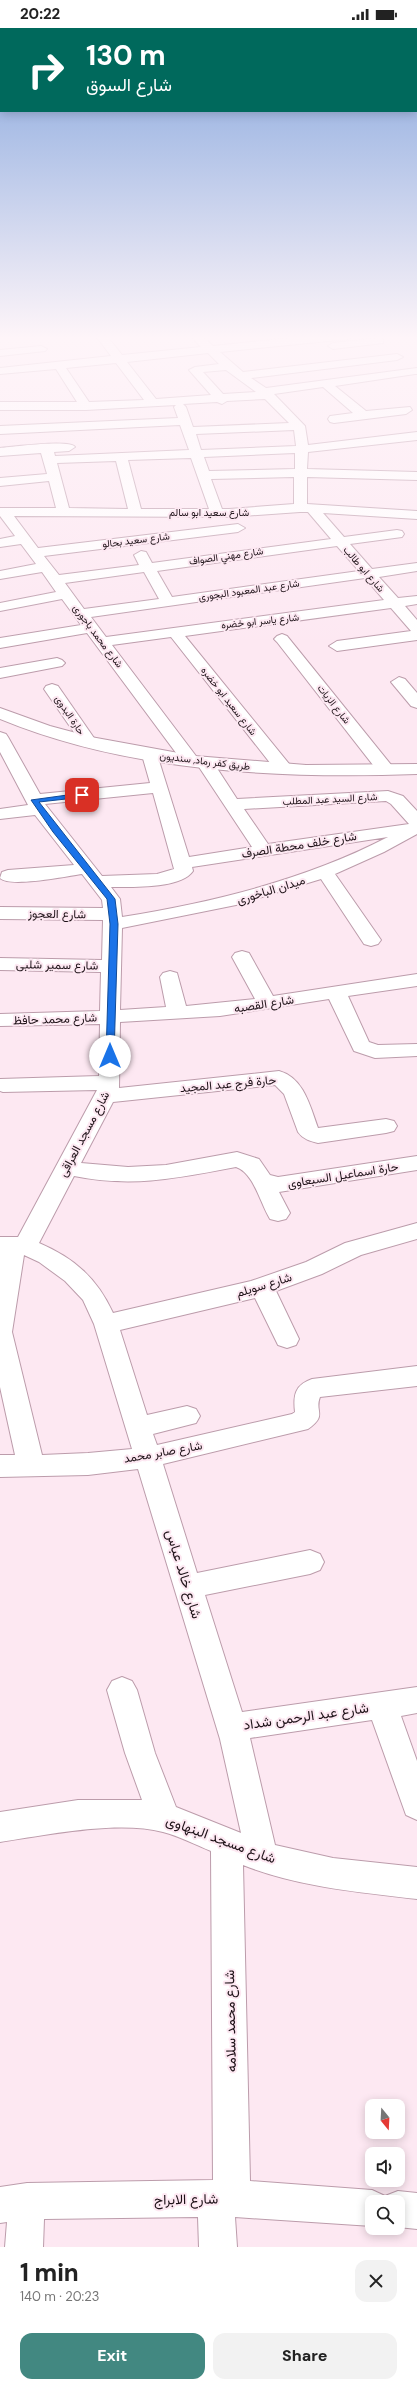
<!DOCTYPE html>
<html lang="en">
<head>
<meta charset="utf-8">
<style>
	:root { --surface:#fff; --page:#f2f2f2; --text:#222; --muted:#767676; --accent:#428881 }
	body { margin:0; font-family:"DM Sans",Vazirmatn,sans-serif; background:var(--page); color:var(--text); height:100vh; display:flex; flex-direction:column; font-size:15px; white-space:nowrap }
	* { box-sizing:border-box; margin:0 }
	p { font-size:13px; color:var(--muted) }
	.icon { flex:none; width:22px; height:22px; fill:none; stroke:currentColor; stroke-width:2; stroke-linecap:round; stroke-linejoin:round }
	.map { position:relative; height:2219px; overflow:hidden }
	.panel { display:flex; flex-direction:column; background:var(--surface); flex:1 }
	.panel>* { flex:none }
	.banner { position:absolute; left:0px; top:0px; width:417px; height:84px; box-shadow:0 2px 10px #0003; background:#00695c; color:#fff; overflow:hidden }
	.needle { width:26px; rotate:162deg }
	.fabs { position:absolute; left:365px; top:2071px; display:grid; gap:8px }
	.fabs a { display:grid; place-items:center; width:40px; height:40px; border-radius:8px; background:var(--surface); box-shadow:0 2px 10px #0003; font-size:20px }
	.pin { position:absolute; display:grid; place-items:center; width:34px; height:34px; color:#fff; margin:-17px; border-radius:8px; box-shadow:0 2px 6px #0006 }
	.me { position:absolute; width:44px; margin:-22px; rotate:0deg; stroke-linejoin:round; filter:drop-shadow(0 0 3px #0008) }
	.turn { display:flex; align-items:center; gap:14px; height:84px; padding:0 20px; font-size:18px }
	.turn .icon { width:52px; height:52px; stroke-width:2.5 }
	.turn b { display:block; font-size:28px; line-height:34px }
	.round { display:grid; place-items:center; flex:none; width:42px; height:42px; border-radius:12px; background:var(--page) }
	.headline { display:flex; align-items:center; justify-content:space-between; height:68px; padding:0 20px }
	h1 { font-size:24px; font-weight:800; line-height:30px }
	.action { display:flex; gap:8px; margin-top:auto; padding:8px 20px }
	.action a { flex:1; height:46px; border-radius:12px; background:var(--accent); color:#fff; font-size:16px; font-weight:800; line-height:46px; text-align:center }
	.action a+a { background:var(--page); color:var(--text) }
	.status { display:flex; justify-content:space-between; align-items:center; height:28px; padding:0 20px; background:var(--surface); direction:ltr }
	.status svg { height:11px; fill:currentColor }
	.map>svg:first-child { display:block }
</style>
</head>
<body>
<div class="status"><b>20:22</b><svg viewBox="0 0 49 12"><path d="M0 12V9h3v3zM5 12V6h3v6zM10 12V3h3v9zM15 12V0h3v12zM26 1h20v11H26zM47 4h2v5h-2z"/></svg></div>
<div class="map">
<svg width="417" height="2219" viewBox="0 0 417 2219">
	<rect width="100%" height="100%" fill="#fde8f2"/>
	<g fill="none" stroke-linecap="round" stroke-linejoin="round">
		<defs>
			<g id="minor">
				<path d="M 96,308 L 107,308 L 122,327 L 201,319 L 190,308 L 202,308 L 213,318 L 311,308 L 353,308 L 348,311 L 220,324 L 243,344 L 397,326 L 403,329 L 397,332 L 251,350 L 266,360 L 417,340 L 417,346 L 415,346 L 335,358 L 366,383 L 410,379 L 412,382 L 406,386 L 334,395 L 330,394 L 328,391 L 330,388 L 353,385 L 323,359 L 274,366 L 305,398 L 308,417 L 417,404 L 417,412 L 308,424 L 307,441 L 417,444 L 417,452 L 307,449 L 307,476 L 417,483 L 417,491 L 323,485 L 344,509 L 397,502 L 402,503 L 404,506 L 402,509 L 350,516 L 372,541 L 417,535 L 417,543 L 379,549 L 398,570 L 417,568 L 417,576 L 405,578 L 417,592 L 417,612 L 337,623 L 329,618 L 337,613 L 411,603 L 391,580 L 185,608 L 290,737 L 292,741 L 290,745 L 278,745 L 171,609 L 112,617 L 199,732 L 205,730 L 211,731 L 237,771 L 388,763 L 403,768 L 417,783 L 417,806 L 384,824 L 335,846 L 381,912 L 378,916 L 371,918 L 364,916 L 321,851 L 236,877 L 122,900 L 120,982 L 166,979 L 160,949 L 163,945 L 170,943 L 177,945 L 186,978 L 255,971 L 232,929 L 235,925 L 242,923 L 249,925 L 273,968 L 417,946 L 417,958 L 348,968 L 369,1014 L 378,1017 L 417,1016 L 417,1028 L 375,1030 L 354,1023 L 329,971 L 220,988 L 120,994 L 119,1060 L 279,1043 C 304,1050 310,1078 318,1100 L 386,1091 L 394,1093 L 397,1098 L 394,1103 L 386,1105 L 318,1115 C 310,1113 303,1111 298,1104 L 284,1066 L 275,1057 L 113,1074 L 81,1135 L 128,1139 L 166,1137 L 237,1124 L 259,1131 L 270,1147 L 278,1149 L 417,1128 L 417,1142 L 279,1164 L 290,1185 L 286,1191 L 278,1193 L 270,1191 C 260,1175 254,1145 236,1139 C 178,1150 133,1160 74,1148 L 39,1215 C 74,1230 97,1250 113,1285 L 251,1253 L 306,1234 L 345,1215 L 417,1195 L 417,1211 L 361,1227 L 322,1246 L 276,1263 L 299,1311 L 296,1317 L 287,1320 L 278,1317 L 255,1270 L 120,1302 L 147,1387 L 187,1378 L 196,1381 L 200,1388 L 196,1395 L 153,1406 L 157,1417 L 292,1386 L 295,1384 C 293,1367 295,1357 312,1351 L 417,1338 L 417,1358 L 320,1369 C 314,1384 328,1387 308,1401 L 163,1436 L 197,1545 L 310,1522 L 320,1526 L 324,1534 L 320,1542 L 310,1546 L 205,1567 L 242,1684 L 417,1659 L 417,1685 L 401,1688 L 417,1733 L 417,1792 L 406,1787 L 372,1692 L 250,1710 L 275,1817 L 333,1830 L 417,1839 L 417,1871 C 359,1864 298,1859 243,1837 L 250,2153 L 372,2162 L 385,2168 L 398,2163 L 417,2165 L 417,2201 L 398,2199 L 398,2174 L 372,2174 L 372,2198 L 235,2189 L 237,2219 L 199,2219 L 198,2189 L 44,2191 L 43,2219 L 5,2219 L 7,2194 L 0,2195 L 0,2159 L 27,2155 L 213,2152 L 211,1823 C 196,1817 179,1808 163,1804 C 118,1792 46,1807 0,1814 L 0,1784 L 78,1772 L 142,1772 L 125,1725 L 107,1662 L 112,1653 L 122,1649 L 132,1653 L 137,1662 L 155,1725 L 176,1779 L 241,1805 L 220,1711 L 138,1441 L 88,1447 L 0,1449 L 0,1427 L 15,1427 L 0,1359 L 0,1209 L 18,1209 L 97,1062 L 3,1064 L 0,1063 L 0,1051 L 99,1048 L 100,996 L 0,998 L 0,986 L 100,983 L 101,944 L 0,942 L 0,930 L 102,932 L 103,892 L 0,891 L 0,879 L 103,880 L 102,872 L 82,846 C 68,848 9,860 0,850 L 2,844 L 8,842 L 74,837 L 35,787 L 0,791 L 0,781 L 28,777 L 0,724 L 0,704 L 6,706 L 8,709 L 40,766 L 150,755 L 142,727 L 144,723 L 156,723 L 189,829 L 252,819 L 197,736 L 191,738 L 185,737 L 87,605 L 0,620 L 0,610 L 81,597 L 62,571 L 0,583 L 0,575 L 56,564 L 42,544 L 0,551 L 0,543 L 36,536 L 21,516 L 0,519 L 0,511 L 15,508 L 0,488 L 0,480 L 56,480 L 49,453 L 0,458 L 0,450 L 47,446 L 41,425 L 0,428 L 0,420 C 12,419 70,411 75,419 L 69,423 L 54,424 L 55,428 L 189,422 L 180,397 L 0,406 L 0,398 L 178,390 L 174,379 L 176,377 L 86,382 L 0,382 L 0,374 L 77,374 L 56,341 L 0,346 L 0,340 L 111,328 ZM 208,325 L 219,336 L 195,339 L 189,342 L 211,367 L 156,371 L 127,334 ZM 116,335 L 144,372 L 89,374 L 66,340 ZM 226,342 L 256,364 L 223,366 L 203,344 ZM 265,371 L 289,395 L 193,399 L 186,379 L 183,376 L 217,374 L 222,376 L 227,373 ZM 294,402 L 296,418 L 201,422 L 196,406 ZM 295,425 L 295,441 L 209,443 L 204,429 ZM 191,430 L 209,481 L 141,481 L 128,432 ZM 116,433 L 128,481 L 69,480 L 57,435 ZM 294,449 L 294,476 L 229,481 L 222,481 L 211,451 ZM 300,484 L 308,484 L 331,511 L 152,535 L 146,524 L 141,523 L 134,527 L 139,537 L 59,547 L 44,528 L 238,504 L 245,500 L 238,496 L 38,520 L 14,488 L 229,489 ZM 337,518 L 359,543 L 172,569 L 157,543 ZM 144,544 L 159,571 L 84,581 L 65,555 ZM 365,550 L 384,572 L 106,609 L 91,589 ZM 153,765 L 174,841 L 157,846 L 102,848 L 45,776 ZM 386,773 L 391,776 L 409,796 L 268,816 L 244,781 ZM 388,809 C 305,852 214,874 122,889 L 120,871 L 111,859 C 131,859 181,861 193,843 L 192,839 ZM 24,1227 L 39,1234 L 65,1253 L 83,1272 L 94,1296 L 132,1421 L 88,1425 L 42,1427 L 12,1304 Z"/>
				<path d="M 379,310 L 383,311 L 383,315 L 333,321 L 328,318 L 333,315 Z"/>
				<path d="M 41,318 L 47,321 L 45,323 L 0,328 L 0,322 Z"/>
				<path d="M 282,606 L 287,608 L 392,738 L 394,742 L 392,746 L 380,746 L 277,614 L 274,611 L 277,608 Z"/>
				<path d="M 57,630 L 62,632 L 65,635 L 62,638 L 0,650 L 0,640 Z"/>
				<path d="M 399,649 L 405,651 L 417,665 L 417,680 L 411,678 L 391,654 Z"/>
				<path d="M 52,656 L 58,658 L 94,710 L 96,713 L 94,716 L 82,716 L 44,661 L 46,658 Z"/>
			</g>
			<path id="tertiary" d="M 0,680 L 50,698 L 91,709 L 195,728 L 306,737 L 417,736 L 417,746 C 280,751 128,744 0,691 Z"/>
		</defs>
		<use href="#minor" stroke="#bc9cab" stroke-width="2"/>
		<use href="#tertiary" stroke="#bc9cab" stroke-width="2"/>
		<use href="#minor" fill="#fff" fill-rule="evenodd"/>
		<use href="#tertiary" fill="#fff" fill-rule="evenodd"/>
	</g>
	<linearGradient id="sky" x2="0" y2="1"><stop stop-color="#84a5dd"/><stop offset="0.5" stop-color="#fef5f9"/><stop offset="1" stop-color="#fef5f9" stop-opacity="0"/></linearGradient>
	<rect width="417" height="619" fill="url(#sky)"/>
	<path fill="#1a73e8" stroke="#114b97" d="M 82,765 L 84,766 L 84,769 L 39,774 L 115,871 L 118,896 L 114,1028 L 110,1031 L 106,1028 L 110,896 L 107,871 L 53,804 L 31,772 Z"/>
	<g text-anchor="middle" dominant-baseline="central" stroke-width="4" stroke-linejoin="round" paint-order="stroke">
		<g font-size="10" fill="#1e1218" stroke="#fde8f2">
			<text x="209" y="484">شارع سعيد ابو سالم</text>
			<text transform="translate(136 512) rotate(-7)">شارع سعيد بحالو</text>
			<text transform="translate(226 528) rotate(-8)">شارع مهني الصواف</text>
			<text transform="translate(364 541) rotate(49)">شارع ابو طالب</text>
			<text transform="translate(249 562) rotate(-8)">شارع عبد المعبود البجورى</text>
			<text transform="translate(260 593) rotate(-6)">شارع ياسر ابو خضره</text>
			<text transform="translate(98 608) rotate(53)">شارع محمد باجورى</text>
			<text transform="translate(229 673) rotate(52)">شارع سعيد ابو خضره</text>
			<text transform="translate(334 676) rotate(52)">شارع الزيات</text>
			<text transform="translate(70 687) rotate(56)">حارة البدوى</text>
			<text transform="translate(205 733) rotate(7)">طريق كفر رماد, سنديون</text>
			<text transform="translate(330 771) rotate(-3)">شارع السيد عبد المطلب</text>
		</g>
		<g font-size="12" fill="#1e1218" stroke="#fde8f2">
			<text transform="translate(299 817) rotate(-9)">شارع خلف محطة الصرف</text>
			<text transform="translate(271 862) rotate(-17)">ميدان الباخورى</text>
			<text transform="translate(57 886) rotate(1)">شارع العجوز</text>
			<text transform="translate(57 937) rotate(1)">شارع سمير شلبى</text>
			<text transform="translate(264 976) rotate(-9)">شارع القصبه</text>
			<text transform="translate(55 991) rotate(-2)">شارع محمد حافظ</text>
			<text transform="translate(228 1056) rotate(-5)">حارة فرج عبد المجيد</text>
			<text transform="translate(84 1106) rotate(-62)">شارع مسجد العراقى</text>
			<text transform="translate(343 1147) rotate(-9)">حارة اسماعيل السبعاوى</text>
			<text transform="translate(264 1257) rotate(-17)">شارع سويلم</text>
			<text transform="translate(163 1424) rotate(-10)">شارع صابر محمد</text>
		</g>
		<g font-size="14" fill="#1e1218" stroke="#fde8f2">
			<text transform="translate(184 1546) rotate(73)">شارع خالد عباس</text>
			<text transform="translate(306 1688) rotate(-8)">شارع عبد الرحمن شداد</text>
			<text transform="translate(221 1811) rotate(20)">شارع مسجد البنهاوى</text>
			<text transform="translate(230 1993) rotate(-91)">شارع محمد سلامه</text>
			<text transform="translate(186 2171) rotate(-1)">شارع الابراج</text>
		</g>
	</g>
</svg>
<div class="fabs">
<a><svg class="needle" viewBox="-14 -14 28 28"><path d="M0-13l5 13h-10z" fill="#e53935"/><path d="M0 13l5-13h-10z" fill="#767676"/></svg></a>
<a><svg class="icon" aria-label="sound" viewBox="0 0 24 24"><path d="M4 9h4l5-4v14l-5-4H4zM17 9q2 3 0 6"/></svg></a>
<a><svg class="icon" aria-label="search" viewBox="0 0 24 24"><circle cx="10" cy="10" r="6"/><path d="M15 15l6 6"/></svg></a>
</div>
<div class="pin" style="left:82px;top:767px;background:#d93025"><svg class="icon" aria-label="arrive" viewBox="0 0 24 24"><path d="M6 21V4h12l-3 4 3 4H6"/></svg></div>
<svg class="me" style="left:110px;top:1028px" viewBox="-20 -20 40 40"><circle r="19" fill="#fff"/><path d="M0-13L10 11 0 6-10 11z" fill="#1a73e8"/></svg>
<div class="banner">
<div class="turn"><svg class="icon" aria-label="right" viewBox="0 0 24 24"><path d="M7 20v-9h11M14 6l5 5-5 5"/></svg><div><b>130 m</b>شارع السوق</div></div>
</div>
</div>
<section class="panel">
<div class="headline"><div><h1>1 min</h1><p>140 m · 20:23</p></div><a class="round"><svg class="icon" aria-label="close" viewBox="0 0 24 24"><path d="M6 6l12 12M18 6L6 18"/></svg></a></div>
<div class="action"><a>Exit</a><a>Share</a></div>
</section>
</body>
</html>
